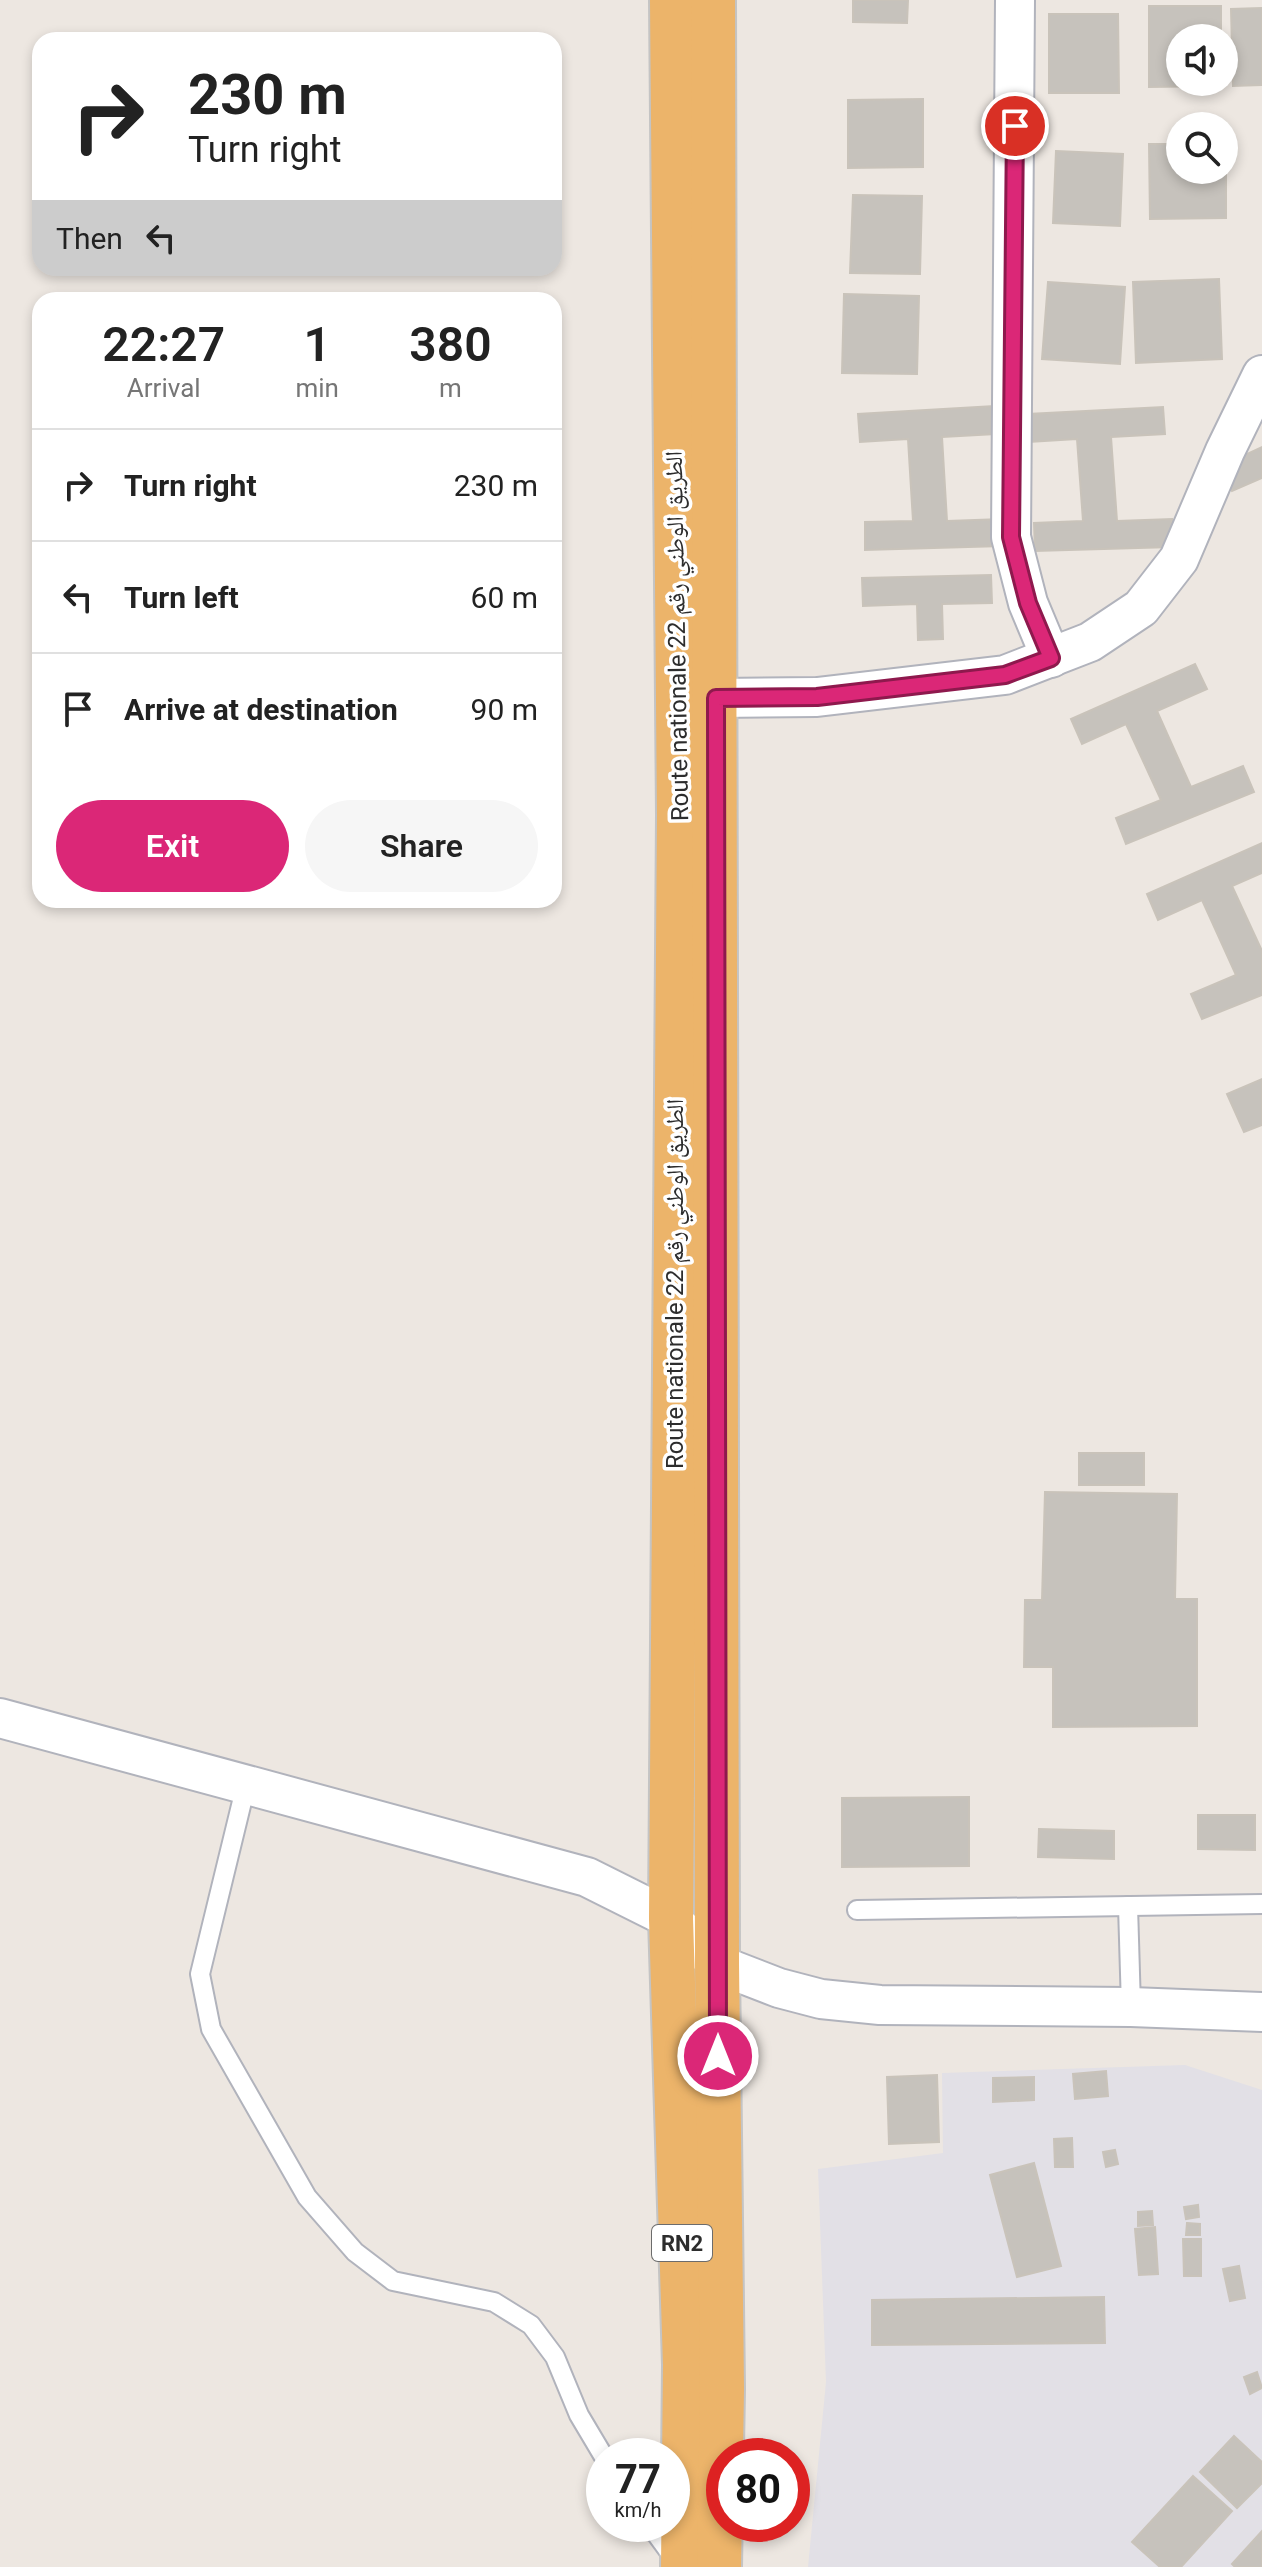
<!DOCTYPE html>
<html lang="en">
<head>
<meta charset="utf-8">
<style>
	:root { --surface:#fff; --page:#f6f6f6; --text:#222; --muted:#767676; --line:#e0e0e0; --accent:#db2777 }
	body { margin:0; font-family:Roboto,"Noto Naskh Arabic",sans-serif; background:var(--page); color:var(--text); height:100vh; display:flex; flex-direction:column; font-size:30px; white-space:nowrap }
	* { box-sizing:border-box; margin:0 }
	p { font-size:26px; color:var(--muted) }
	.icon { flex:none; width:44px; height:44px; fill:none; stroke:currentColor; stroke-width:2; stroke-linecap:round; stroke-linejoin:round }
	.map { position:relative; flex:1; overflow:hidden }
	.drawer { position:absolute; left:32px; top:292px; width:530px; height:616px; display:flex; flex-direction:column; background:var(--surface); border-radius:24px; box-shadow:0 4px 12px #0003 }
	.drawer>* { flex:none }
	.guide { position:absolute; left:32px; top:32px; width:530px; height:244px; border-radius:24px; box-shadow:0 4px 12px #0003; background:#fff; color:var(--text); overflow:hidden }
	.tools { position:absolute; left:1166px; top:24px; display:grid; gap:16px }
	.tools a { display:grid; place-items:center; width:72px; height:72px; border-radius:50%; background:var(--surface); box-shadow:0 4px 12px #0003; font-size:40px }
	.speed { position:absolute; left:586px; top:2438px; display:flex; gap:16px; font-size:40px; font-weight:700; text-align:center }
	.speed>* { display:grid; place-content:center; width:104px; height:104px; border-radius:50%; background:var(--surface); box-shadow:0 4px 12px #0003; line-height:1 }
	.speed small { font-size:20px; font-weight:400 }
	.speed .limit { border:12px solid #d22; background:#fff; color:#111 }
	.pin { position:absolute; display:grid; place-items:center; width:68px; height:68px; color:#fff; margin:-34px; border:4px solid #fff; border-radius:50%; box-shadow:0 2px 8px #0007 }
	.me { position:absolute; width:88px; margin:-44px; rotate:0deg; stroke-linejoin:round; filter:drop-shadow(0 0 6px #0008) }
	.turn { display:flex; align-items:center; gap:28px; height:168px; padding:0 24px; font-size:36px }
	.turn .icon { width:104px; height:104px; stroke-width:2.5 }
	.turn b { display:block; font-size:56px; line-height:68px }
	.then { display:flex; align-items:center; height:76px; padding:0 24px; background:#0003; gap:16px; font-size:30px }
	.eta { display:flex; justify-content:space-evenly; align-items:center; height:136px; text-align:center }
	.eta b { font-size:48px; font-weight:600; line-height:56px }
	.action { display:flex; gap:16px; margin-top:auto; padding:16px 24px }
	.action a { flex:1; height:92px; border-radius:48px; background:var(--accent); color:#fff; font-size:32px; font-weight:600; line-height:92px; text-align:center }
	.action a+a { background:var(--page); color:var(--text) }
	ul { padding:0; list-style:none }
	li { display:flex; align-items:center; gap:24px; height:112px; padding:0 24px; border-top:2px solid var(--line) }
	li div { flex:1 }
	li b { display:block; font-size:30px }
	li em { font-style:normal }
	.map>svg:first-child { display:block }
</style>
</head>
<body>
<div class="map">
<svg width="1262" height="2567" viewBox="0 0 1262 2567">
	<rect width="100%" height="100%" fill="#ede7e1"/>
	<path fill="#e2e0e6" d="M 1185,2065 L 1262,2090 L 1262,2567 L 808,2567 L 826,2382 L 818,2169 L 943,2153 L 942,2073 Z"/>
	<g fill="#c6c2bc" stroke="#c9c3ba" stroke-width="2">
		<path d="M 853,0 L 908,0 L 907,23 L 853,22 Z"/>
		<path d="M 1149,6 L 1221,6 L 1221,38 L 1180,38 L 1180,82 L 1221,82 L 1221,86 L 1149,87 Z"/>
		<path d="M 1262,8 L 1262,85 L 1233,86 L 1231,9 Z"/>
		<path d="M 1049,14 L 1118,14 L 1119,93 L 1049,93 Z"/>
		<path d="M 923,99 L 923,167 L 848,168 L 848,100 Z"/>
		<path d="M 1224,143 L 1226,143 L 1226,218 L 1150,219 L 1149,144 L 1180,144 L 1180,170 L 1224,170 Z"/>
		<path d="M 1056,151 L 1123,154 L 1120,226 L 1053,223 Z"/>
		<path d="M 853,195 L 922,196 L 920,274 L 850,273 Z"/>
		<path d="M 1219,279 L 1222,359 L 1136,363 L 1133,282 Z"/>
		<path d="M 1048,282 L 1125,287 L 1120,364 L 1042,359 Z"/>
		<path d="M 844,294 L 919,296 L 917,374 L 842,373 Z"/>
		<path d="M 994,406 L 995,434 L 942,437 L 947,521 L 1002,519 L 1002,546 L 865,550 L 865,522 L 913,521 L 908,439 L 860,442 L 858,414 Z"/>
		<path d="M 1163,407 L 1165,434 L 1111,437 L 1117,521 L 1172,519 L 1172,547 L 1035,551 L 1034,523 L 1083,521 L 1077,439 L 1029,442 L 1028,414 Z"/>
		<path d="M 1262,447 L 1262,478 L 1232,491 L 1221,466 Z"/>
		<path d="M 991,575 L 992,603 L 942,604 L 943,639 L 918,640 L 917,604 L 863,606 L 862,578 Z"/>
		<path d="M 1195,664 L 1207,689 L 1157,711 L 1191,787 L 1243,766 L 1254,792 L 1126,844 L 1116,818 L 1161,800 L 1126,724 L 1082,744 L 1071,719 Z"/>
		<path d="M 1262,843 L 1262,873 L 1232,886 L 1262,951 L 1262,995 L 1202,1019 L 1191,994 L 1236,975 L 1202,900 L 1158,920 L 1147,894 Z"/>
		<path d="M 1262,1079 L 1262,1125 L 1244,1132 L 1227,1094 Z"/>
		<rect x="1079" y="1453" width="65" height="32"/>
		<path d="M 1045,1492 L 1177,1494 L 1175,1599 L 1197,1599 L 1197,1726 L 1053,1727 L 1053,1667 L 1024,1667 L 1025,1600 L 1042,1600 Z"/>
		<path d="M 969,1797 L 969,1866 L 842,1867 L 842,1798 Z"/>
		<path d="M 1198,1815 L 1255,1815 L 1255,1850 L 1198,1849 Z"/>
		<path d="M 1039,1829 L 1114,1831 L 1114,1859 L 1038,1857 Z"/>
		<path d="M 1106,2071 L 1108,2096 L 1075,2099 L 1073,2074 Z"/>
		<path d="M 937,2075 L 939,2142 L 889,2144 L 887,2077 Z"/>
		<path d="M 1034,2077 L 1034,2100 L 993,2102 L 993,2078 Z"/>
		<path d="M 1072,2138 L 1073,2167 L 1055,2167 L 1054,2139 Z"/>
		<path d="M 1115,2150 L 1118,2164 L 1106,2167 L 1103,2152 Z"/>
		<path d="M 1034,2163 L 1061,2266 L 1017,2277 L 990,2175 Z"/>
		<path d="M 1198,2205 L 1199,2217 L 1186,2219 L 1184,2207 Z"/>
		<path d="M 1152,2211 L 1153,2225 L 1138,2226 L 1138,2212 Z"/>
		<path d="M 1187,2223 L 1200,2224 L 1200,2235 L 1186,2235 Z"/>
		<path d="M 1155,2227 L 1158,2274 L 1139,2275 L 1135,2229 Z"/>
		<path d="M 1183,2239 L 1201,2239 L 1201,2276 L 1184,2276 Z"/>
		<path d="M 1239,2266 L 1245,2298 L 1230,2301 L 1223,2269 Z"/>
		<path d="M 1104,2297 L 1105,2343 L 872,2345 L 872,2300 Z"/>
		<path d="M 1257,2372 L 1262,2388 L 1250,2394 L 1244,2377 Z"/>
		<path d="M 1234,2436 L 1262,2462 L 1262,2483 L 1237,2508 L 1200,2472 Z"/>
		<path d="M 1193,2476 L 1232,2511 L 1181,2567 L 1160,2567 L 1132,2542 Z"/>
		<path d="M 1262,2531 L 1262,2567 L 1235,2567 L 1232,2564 Z"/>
	</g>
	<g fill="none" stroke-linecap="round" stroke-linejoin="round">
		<defs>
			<g id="service">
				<path d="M 246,1785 L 200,1974 L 211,2029 L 307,2197 L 355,2252 L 393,2281 L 494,2302 L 531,2325 L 555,2357 L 579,2415 L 604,2457"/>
				<path d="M 1128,1906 L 1131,2007"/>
				<path d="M 857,1910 L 1262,1904"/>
				<path d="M 649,2524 L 676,2561"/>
			</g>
			<g id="minor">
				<path d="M 1015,0 L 1011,537 L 1028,603 L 1051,658"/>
				<path d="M 686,695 L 716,698 L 817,697 L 1005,675 L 1090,642 L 1141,608 L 1179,559 L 1225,451 L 1262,375"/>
				<path d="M 0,1718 L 587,1877 L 671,1919 L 717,1964 L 779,1988 L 821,1999 L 880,2005 L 1131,2007 L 1262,2012"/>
			</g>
			<g id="trunk">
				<path d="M 672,0 L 679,815 L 671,1919 L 685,2365 L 683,2567"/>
				<path d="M 713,0 L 717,1964 L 722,2389 L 719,2567"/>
			</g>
		</defs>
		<use href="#service" stroke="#b1b3bc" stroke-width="22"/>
		<use href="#minor" stroke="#b1b3bc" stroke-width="42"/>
		<use href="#trunk" stroke="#c4c4c4" stroke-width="48"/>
		<use href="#service" stroke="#fff" stroke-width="18"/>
		<use href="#minor" stroke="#fff" stroke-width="38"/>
		<use href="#trunk" stroke="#ecb46a" stroke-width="44"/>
	</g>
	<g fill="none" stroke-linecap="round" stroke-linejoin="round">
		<defs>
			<path id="route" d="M 718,2056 L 716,698 L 817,697 L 1005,675 L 1051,658 L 1028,603 L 1011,537 L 1015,126"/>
		</defs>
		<use href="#route" stroke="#8e194d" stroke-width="20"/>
		<use href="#route" stroke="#db2777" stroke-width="14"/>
	</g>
	<g text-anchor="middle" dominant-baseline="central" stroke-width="7" stroke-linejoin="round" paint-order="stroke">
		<rect fill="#fff" stroke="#6c6c6c" stroke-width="2" x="652" y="2225" width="60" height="36" rx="6"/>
		<g font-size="22" font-weight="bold" fill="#2d2d2d">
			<text x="682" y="2243">RN2</text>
		</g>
		<g font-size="24" fill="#2d2d2d" stroke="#fff">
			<text transform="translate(677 636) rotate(-91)">Route nationale 22 الطريق الوطني رقم</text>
			<text transform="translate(675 1284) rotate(-90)">Route nationale 22 الطريق الوطني رقم</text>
		</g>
	</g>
</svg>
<div class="tools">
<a><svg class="icon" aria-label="sound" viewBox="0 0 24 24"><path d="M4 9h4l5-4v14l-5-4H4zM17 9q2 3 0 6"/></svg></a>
<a><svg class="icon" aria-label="search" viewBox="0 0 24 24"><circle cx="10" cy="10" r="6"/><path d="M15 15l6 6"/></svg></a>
</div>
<div class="speed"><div>77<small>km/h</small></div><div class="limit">80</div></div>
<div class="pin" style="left:1015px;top:126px;background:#d93025"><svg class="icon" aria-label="arrive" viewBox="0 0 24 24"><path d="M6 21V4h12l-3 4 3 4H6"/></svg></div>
<svg class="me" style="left:718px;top:2056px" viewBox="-20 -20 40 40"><circle r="17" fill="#db2777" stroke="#fff" stroke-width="3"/><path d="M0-11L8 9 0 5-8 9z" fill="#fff"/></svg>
<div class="guide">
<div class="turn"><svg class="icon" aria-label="right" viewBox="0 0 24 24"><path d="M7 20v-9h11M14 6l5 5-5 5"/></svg><div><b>230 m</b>Turn right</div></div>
<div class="then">Then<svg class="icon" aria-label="left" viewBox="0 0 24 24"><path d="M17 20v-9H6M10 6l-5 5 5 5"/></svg></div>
</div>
<section class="drawer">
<div class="eta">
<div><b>22:27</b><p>Arrival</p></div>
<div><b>1</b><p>min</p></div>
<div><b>380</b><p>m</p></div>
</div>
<ul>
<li><svg class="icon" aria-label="right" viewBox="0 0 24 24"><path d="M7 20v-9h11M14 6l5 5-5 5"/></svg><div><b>Turn right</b></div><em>230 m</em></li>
<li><svg class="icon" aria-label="left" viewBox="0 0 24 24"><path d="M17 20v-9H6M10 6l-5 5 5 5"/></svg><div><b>Turn left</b></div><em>60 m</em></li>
<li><svg class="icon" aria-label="arrive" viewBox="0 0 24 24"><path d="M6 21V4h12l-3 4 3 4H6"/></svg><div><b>Arrive at destination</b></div><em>90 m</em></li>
</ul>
<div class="action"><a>Exit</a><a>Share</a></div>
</section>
</div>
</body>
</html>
